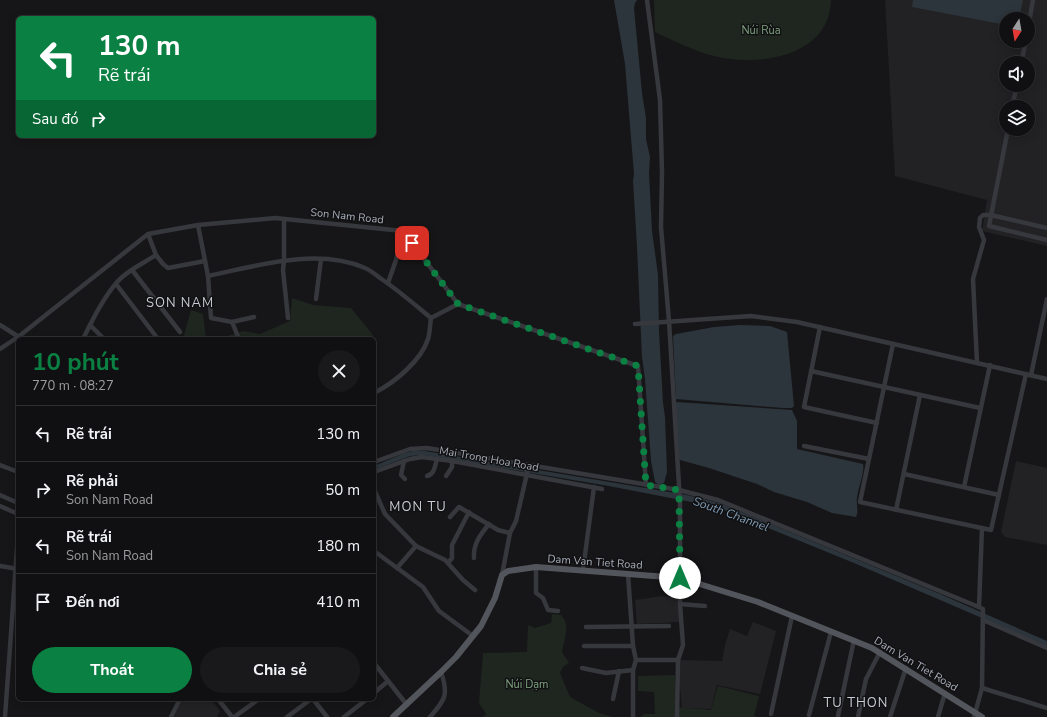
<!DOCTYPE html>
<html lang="vi">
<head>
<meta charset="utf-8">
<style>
	:root { --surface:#101012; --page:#19191b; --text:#f1f3f6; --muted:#9c9d9f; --line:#303032; --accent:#0b8043 }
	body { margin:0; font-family:"Nunito Sans",sans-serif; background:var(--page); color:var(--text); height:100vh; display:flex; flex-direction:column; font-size:15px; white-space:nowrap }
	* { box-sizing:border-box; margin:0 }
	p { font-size:13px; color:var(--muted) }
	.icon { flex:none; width:22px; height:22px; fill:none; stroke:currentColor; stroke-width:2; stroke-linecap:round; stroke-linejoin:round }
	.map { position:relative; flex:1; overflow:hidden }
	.details { position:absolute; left:16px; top:337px; width:360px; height:364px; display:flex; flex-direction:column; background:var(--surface); border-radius:6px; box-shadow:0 2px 10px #0003,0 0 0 1px var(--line) }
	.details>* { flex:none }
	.top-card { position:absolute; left:16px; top:16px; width:360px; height:122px; border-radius:6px; box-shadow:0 2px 10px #0003,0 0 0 1px var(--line); background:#0b8043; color:#fff; overflow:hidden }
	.needle { width:26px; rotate:191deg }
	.controls { position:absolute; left:999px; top:12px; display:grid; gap:8px }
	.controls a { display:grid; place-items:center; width:36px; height:36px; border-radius:50%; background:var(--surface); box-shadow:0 2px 10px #0003,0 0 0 1px var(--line); font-size:20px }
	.pin { position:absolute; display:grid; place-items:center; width:34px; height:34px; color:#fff; margin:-17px; border-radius:8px; box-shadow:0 2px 6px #0006 }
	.me { position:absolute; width:44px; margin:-22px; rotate:0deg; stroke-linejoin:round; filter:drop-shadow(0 0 3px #0008) }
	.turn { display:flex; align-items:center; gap:14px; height:84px; padding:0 16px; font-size:18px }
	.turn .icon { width:52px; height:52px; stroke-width:2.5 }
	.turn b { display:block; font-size:28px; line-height:34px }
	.then { display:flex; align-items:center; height:38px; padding:0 16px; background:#0003; gap:8px; font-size:15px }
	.round { display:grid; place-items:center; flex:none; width:42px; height:42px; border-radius:21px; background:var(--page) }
	.headline { display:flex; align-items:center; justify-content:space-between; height:68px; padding:0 16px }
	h1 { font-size:24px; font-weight:700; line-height:30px; color:var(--accent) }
	.action { display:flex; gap:8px; margin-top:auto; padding:8px 16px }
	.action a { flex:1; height:46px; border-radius:24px; background:var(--accent); color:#fff; font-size:16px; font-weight:700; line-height:46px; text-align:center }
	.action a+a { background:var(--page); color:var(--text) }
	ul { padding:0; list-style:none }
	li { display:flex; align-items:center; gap:12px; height:56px; padding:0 16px; border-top:1px solid var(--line) }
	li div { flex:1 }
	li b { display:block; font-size:15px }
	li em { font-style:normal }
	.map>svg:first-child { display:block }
</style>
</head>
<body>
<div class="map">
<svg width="1047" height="717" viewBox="0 0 1047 717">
	<rect width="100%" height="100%" fill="#161618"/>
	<g fill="#222225" fill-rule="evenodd">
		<path d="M 885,0 L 1047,0 L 1047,246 L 982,231 L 987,200 L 895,176 ZM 1006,19 L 1028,19 L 1028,41 L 1006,41 ZM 1006,63 L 1028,63 L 1028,85 L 1006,85 ZM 1006,107 L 1028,107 L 1028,129 L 1006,129 Z"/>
		<path d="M 1016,461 L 1047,468 L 1047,545 L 1005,537 L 1001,532 Z"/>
		<path d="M 662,596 L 681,598 L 680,622 L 637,624 L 635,600 Z"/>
		<path d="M 753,622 L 776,631 L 760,694 L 717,685 L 711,709 L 682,708 L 680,686 L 680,660 L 722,661 L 725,645 L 730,629 L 747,636 Z"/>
		<path d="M 182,699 L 211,699 L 220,711 L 217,717 L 174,717 Z"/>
	</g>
	<g fill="#1e261f">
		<path d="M 654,0 L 831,0 C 830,57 758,67 714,56 C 694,51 674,41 655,32 Z"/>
		<path d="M 292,298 L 313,305 L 351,308 L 373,335 L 371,339 L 218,339 L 243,331 L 260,334 L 290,321 Z"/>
		<path d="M 191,310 L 203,314 L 206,339 L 183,339 Z"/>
		<path d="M 552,614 L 561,615 C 571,625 564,639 562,652 L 569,663 L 563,667 L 560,673 L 570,697 L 599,713 L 613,717 L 483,717 L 486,714 L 479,703 L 483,653 L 527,652 L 528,625 L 535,628 L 551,623 Z"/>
		<path d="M 675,675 L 676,707 L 711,710 L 718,686 L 759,696 L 754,716 L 758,717 L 641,717 L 644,714 L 655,714 L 654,692 L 638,691 L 638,676 Z"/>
	</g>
	<g fill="#2c353c">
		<path d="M 614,0 L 637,0 L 635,3 L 634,8 L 642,93 L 646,118 L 646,139 L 650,157 L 649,173 L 652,231 L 658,275 L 659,331 L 663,403 L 665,417 L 667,472 L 664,483 L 659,485 L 655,482 L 651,461 L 645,379 L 642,357 L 637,247 L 633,181 L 634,174 L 625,64 Z"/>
		<path d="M 913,0 L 1023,0 L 1019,19 L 1006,19 L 1006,25 L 912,7 Z"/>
		<path d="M 740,325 L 770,326 L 787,332 L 794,406 L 792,408 L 783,408 L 676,399 L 673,336 L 676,334 L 714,327 Z"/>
		<path d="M 677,402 L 792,410 L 797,421 L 797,449 L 863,464 C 865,472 858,488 857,498 C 856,505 859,511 856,517 L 832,513 L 807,502 L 774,492 L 757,484 L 709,468 L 680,460 L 679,459 L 675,403 Z"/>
		<path d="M 413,451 L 425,451 L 687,495 L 719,503 L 744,513 L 940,594 L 1047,641 L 1047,646 L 854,563 L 717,507 L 609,486 L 437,457 L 423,455 L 410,456 L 374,470 L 374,466 L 405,453 Z"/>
	</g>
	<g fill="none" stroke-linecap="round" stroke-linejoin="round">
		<g stroke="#37383d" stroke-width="4.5">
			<path d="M 647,0 L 660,100 L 662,172 L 661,227 L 669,321 L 680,502 L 680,604 L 683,645 L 678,660 L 677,717"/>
			<path d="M 1028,28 L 1033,0"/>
			<path d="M 1021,63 L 1026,41"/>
			<path d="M 1012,107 L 1017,85"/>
			<path d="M 1008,129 L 989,226 L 1047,240"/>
			<path d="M 284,219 L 284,261 L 283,270 L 288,318"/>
			<path d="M 198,225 L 208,276 L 211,318 L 232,322 L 254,317"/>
			<path d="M 148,234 L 156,255"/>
			<path d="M 132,270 L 180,332"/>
			<path d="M 208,276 C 256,266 317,247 365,268 C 370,270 375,274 380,278 C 398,290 414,304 431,318"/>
			<path d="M 388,283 L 396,260 L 403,231"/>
			<path d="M 116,284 L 158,339"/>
			<path d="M 316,299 L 321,259"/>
			<path d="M 431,318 L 458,304"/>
			<path d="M 232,322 L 239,339"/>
			<path d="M 635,324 L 751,316 L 797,322 L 1047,379"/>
			<path d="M 0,325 L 22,339"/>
			<path d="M 90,325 L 104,339"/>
			<path d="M 820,327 L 804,407 L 877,423"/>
			<path d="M 83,339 C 93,319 103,298 118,281 C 128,270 144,263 156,255 L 163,264 L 168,268 L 205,261"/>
			<path d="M 893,344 L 860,502 L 991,530 L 1026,374"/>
			<path d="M 0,349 L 18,337 L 148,234 L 198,225 L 275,218 L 403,231 L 458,304 L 638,366 L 646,485"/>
			<path d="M 977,363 L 973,279 L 984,240 L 979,227 L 980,218 L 983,215 L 991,215 L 1047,228"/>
			<path d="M 811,371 L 980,408"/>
			<path d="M 1031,375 L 1047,299"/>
			<path d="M 374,393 C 394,383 421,361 428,339 C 430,333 430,324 431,318"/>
			<path d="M 804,446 L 869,459"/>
			<path d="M 404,461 L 401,475 L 405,479"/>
			<path d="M 374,462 L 410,449 L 427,448 L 679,490 L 718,500 L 974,605 L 983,609 L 982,688 L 974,717"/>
			<path d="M 0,465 L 18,472"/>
			<path d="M 374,472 L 410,459 L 422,457 L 452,461 L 602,489"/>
			<path d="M 904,474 L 999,495"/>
			<path d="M 427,476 C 435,474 435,465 437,459"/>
			<path d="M 446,476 L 452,467 L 452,461"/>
			<path d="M 964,487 L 990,365"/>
			<path d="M 374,489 L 385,514 L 416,546 L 445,560 L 463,580 L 475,590"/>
			<path d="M 0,495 L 18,503"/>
			<path d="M 0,506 L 18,514"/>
			<path d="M 896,510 L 920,395"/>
			<path d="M 450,517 L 459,507 L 498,530 L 510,533"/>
			<path d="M 374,551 L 423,587 L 439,611 L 473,636"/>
			<path d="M 474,558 C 473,544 480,535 489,524"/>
			<path d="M 448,563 L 452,558 L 452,545 L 469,512"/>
			<path d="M 0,566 L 18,569"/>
			<path d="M 536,567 L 536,593 L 543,598 L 548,610 L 558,611"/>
			<path d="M 397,568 L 416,546"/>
			<path d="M 583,570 L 594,487"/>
			<path d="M 628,574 L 633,646 L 636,660 L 633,670 L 633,717"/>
			<path d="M 502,575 L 510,533 L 516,521 L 529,465"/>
			<path d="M 680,604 L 705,606"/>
			<path d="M 979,607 L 982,528"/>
			<path d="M 983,620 L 1047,648"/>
			<path d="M 586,627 L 669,626"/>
			<path d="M 584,646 L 633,646"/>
			<path d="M 636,660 L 678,660"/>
			<path d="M 374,663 L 407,705"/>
			<path d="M 582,668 L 606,673 L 633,670"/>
			<path d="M 982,688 L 1047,708"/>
			<path d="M 374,693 L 388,681"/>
			<path d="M 218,699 L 232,717"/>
			<path d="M 313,699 L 327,717"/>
			<path d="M 613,699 L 619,671"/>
			<path d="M 771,714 L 792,616"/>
			<path d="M 809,715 L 831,632"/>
			<path d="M 838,716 L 854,640"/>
			<path d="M 5,717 L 18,535"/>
			<path d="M 171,717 L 180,699"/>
			<path d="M 234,717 L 259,699"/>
			<path d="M 287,717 L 311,699"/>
			<path d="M 344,717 L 367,699"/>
			<path d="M 430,717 C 445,700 449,695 441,672"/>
			<path d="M 858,717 L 866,679 L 880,652"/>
			<path d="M 890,717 L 906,668"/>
			<path d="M 938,717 L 945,693"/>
		</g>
		<path stroke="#53555c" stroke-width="6" d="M 393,717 L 441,672 L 456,657 L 481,626 L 495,598 L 502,575 L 508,571 L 536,567 L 680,578 L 758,602 L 872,648 L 982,717"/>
	</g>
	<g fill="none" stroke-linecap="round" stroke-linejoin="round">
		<path stroke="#0b8043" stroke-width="7" stroke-dasharray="0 12.6" d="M 412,243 L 458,304 L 638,366 L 646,485 L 679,490 L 680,578"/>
	</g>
	<g text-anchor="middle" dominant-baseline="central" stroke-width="3" stroke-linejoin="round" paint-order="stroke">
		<g font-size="11" fill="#7fa381" stroke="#111113">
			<text x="761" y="30">Núi Rùa</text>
			<text x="527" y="684">Núi Dạm</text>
		</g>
		<g font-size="11" fill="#a8adb8" stroke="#111113">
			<text transform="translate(347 216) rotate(6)">Son Nam Road</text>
			<text transform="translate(489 459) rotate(10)">Mai Trong Hoa Road</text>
			<text transform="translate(595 562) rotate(4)">Dam Van Tiet Road</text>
			<text transform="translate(916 664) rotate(31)">Dam Van Tiet Road</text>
		</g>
		<g font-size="12" font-style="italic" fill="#7f9bb3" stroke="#111113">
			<text transform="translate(731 514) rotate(20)">South Channel</text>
		</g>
		<g font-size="13" letter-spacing="1" fill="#c9ccd4" stroke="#111113">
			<text x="180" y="303">SON NAM</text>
			<text x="418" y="507">MON TU</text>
			<text x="856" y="703">TU THON</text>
		</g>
	</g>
</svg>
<div class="controls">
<a><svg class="needle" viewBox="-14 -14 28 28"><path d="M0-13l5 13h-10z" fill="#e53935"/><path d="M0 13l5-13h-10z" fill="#9c9d9f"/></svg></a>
<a><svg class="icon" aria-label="sound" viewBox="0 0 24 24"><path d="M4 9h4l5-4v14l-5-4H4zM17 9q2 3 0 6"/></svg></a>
<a><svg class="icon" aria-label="layers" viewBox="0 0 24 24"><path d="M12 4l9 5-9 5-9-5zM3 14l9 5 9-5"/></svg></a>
</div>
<div class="pin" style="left:412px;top:243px;background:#d93025"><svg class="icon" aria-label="arrive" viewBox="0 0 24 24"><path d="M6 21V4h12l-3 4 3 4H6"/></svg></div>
<svg class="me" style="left:680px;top:578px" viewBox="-20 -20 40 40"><circle r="19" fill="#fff"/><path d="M0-13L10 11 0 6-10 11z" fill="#0b8043"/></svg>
<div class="top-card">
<div class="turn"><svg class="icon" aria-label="left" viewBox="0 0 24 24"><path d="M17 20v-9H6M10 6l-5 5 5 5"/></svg><div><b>130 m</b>Rẽ trái</div></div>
<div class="then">Sau đó<svg class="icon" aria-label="right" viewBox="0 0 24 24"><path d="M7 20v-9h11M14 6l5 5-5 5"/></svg></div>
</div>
<section class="details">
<div class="headline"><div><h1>10 phút</h1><p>770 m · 08:27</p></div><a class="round"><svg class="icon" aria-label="close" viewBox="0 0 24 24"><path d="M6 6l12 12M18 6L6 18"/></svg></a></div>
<ul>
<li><svg class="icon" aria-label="left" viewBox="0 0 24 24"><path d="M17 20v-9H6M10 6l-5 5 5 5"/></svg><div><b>Rẽ trái</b></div><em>130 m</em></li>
<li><svg class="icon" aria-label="right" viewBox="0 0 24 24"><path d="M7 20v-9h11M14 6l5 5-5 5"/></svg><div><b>Rẽ phải</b><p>Son Nam Road</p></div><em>50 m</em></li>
<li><svg class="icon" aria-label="left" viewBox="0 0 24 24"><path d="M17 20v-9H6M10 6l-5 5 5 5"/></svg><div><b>Rẽ trái</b><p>Son Nam Road</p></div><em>180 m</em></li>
<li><svg class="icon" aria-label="arrive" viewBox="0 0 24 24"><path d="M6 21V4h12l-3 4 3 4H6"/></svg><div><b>Đến nơi</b></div><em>410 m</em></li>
</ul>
<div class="action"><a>Thoát</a><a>Chia sẻ</a></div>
</section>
</div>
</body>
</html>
